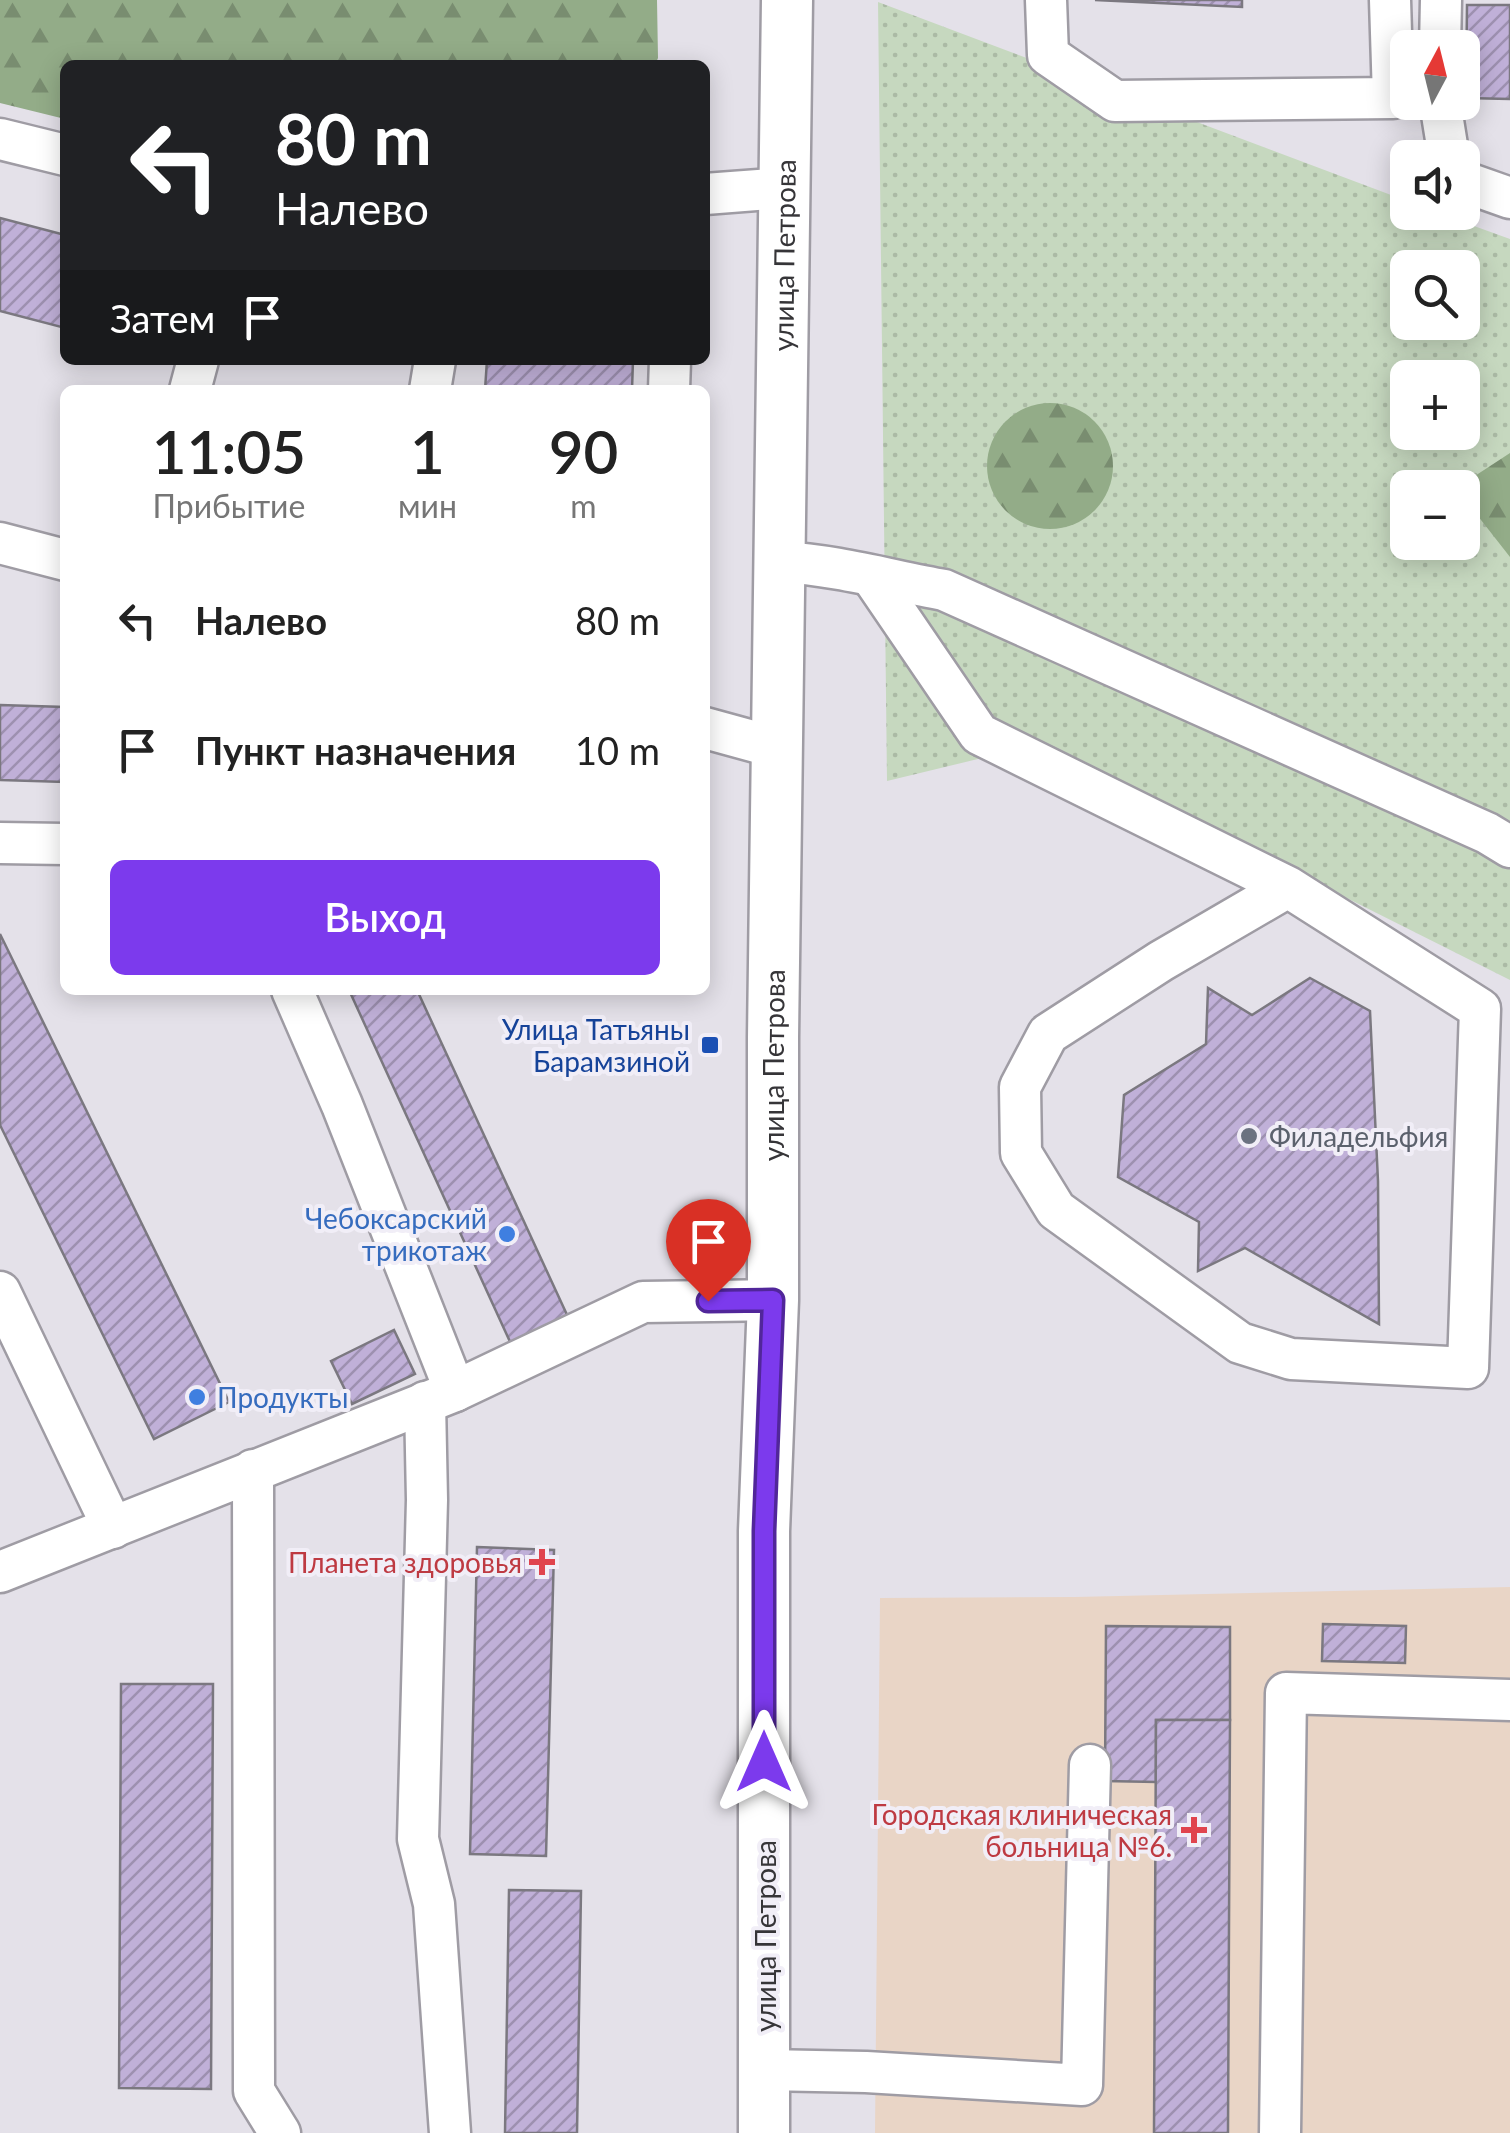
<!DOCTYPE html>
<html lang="ru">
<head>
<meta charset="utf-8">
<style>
	:root { --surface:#fff; --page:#f2f2f2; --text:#222; --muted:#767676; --accent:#7c3aed }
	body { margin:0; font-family:Lato,sans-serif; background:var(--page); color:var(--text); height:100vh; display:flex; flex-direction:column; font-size:38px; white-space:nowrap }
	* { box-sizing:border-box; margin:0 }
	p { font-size:32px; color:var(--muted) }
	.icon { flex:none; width:55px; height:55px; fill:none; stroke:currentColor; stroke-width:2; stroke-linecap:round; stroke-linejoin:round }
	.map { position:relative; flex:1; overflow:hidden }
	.sheet { position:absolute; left:60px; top:385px; width:650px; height:610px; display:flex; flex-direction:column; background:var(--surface); border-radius:15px; box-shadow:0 5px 25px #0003 }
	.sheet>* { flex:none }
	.top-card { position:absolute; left:60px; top:60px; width:650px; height:305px; border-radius:15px; box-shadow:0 5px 25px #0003; background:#202124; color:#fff; overflow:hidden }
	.needle { width:65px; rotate:7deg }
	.fabs { position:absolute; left:1390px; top:30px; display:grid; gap:20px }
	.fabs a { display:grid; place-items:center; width:90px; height:90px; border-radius:15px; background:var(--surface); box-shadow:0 5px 25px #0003; font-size:50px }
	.pin { position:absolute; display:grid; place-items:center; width:85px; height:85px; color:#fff; margin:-102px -42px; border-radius:50% 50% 50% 0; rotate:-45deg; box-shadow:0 0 10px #0007 }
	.pin .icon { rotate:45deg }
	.me { position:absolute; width:110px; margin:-55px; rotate:0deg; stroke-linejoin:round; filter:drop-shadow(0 0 8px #0008) }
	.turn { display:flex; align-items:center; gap:35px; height:210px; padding:0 50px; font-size:45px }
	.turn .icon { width:130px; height:130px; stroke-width:2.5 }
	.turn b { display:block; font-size:70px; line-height:85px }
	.then { display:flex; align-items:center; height:95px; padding:0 50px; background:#0003; gap:20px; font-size:38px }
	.eta { display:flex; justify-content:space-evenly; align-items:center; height:170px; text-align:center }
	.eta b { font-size:60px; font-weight:600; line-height:70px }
	.cta { display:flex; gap:20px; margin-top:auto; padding:20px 50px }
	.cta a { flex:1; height:115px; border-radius:15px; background:var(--accent); color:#fff; font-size:40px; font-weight:600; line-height:115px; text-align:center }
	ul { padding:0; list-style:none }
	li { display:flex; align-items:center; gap:30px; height:130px; padding:0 50px }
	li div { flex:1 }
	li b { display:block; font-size:38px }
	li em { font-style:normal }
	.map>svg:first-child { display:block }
</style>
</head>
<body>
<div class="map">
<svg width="1510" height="2133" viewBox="0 0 1510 2133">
	<defs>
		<pattern id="green-dots" width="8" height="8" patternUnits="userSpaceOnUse" patternTransform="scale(2.5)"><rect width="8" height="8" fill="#c6d8bf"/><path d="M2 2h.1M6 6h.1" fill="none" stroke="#abbaa5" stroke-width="1.8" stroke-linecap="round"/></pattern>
		<pattern id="forest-firs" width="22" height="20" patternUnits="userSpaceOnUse" patternTransform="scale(2.5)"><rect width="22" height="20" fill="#93ac88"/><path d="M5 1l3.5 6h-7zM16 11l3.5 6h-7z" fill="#798d70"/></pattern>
		<pattern id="building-hatch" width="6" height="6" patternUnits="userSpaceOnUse" patternTransform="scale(2.5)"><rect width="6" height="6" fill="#c0b0d8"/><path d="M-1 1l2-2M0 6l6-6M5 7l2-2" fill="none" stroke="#9d90b0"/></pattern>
	</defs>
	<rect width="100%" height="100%" fill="#e4e1e9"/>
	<path fill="#e9d5c6" d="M 1510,1587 L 1510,2133 L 875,2133 L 880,1598 L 1075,1597 Z"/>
	<path fill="url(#green-dots)" fill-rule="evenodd" d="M 878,2 L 1407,201 L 1408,212 L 1438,213 L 1510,239 L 1510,980 L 1040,744 L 887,781 ZM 1408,268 L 1462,268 L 1462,322 L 1408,322 ZM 1408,378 L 1462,378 L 1462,432 L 1408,432 ZM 1408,488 L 1462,488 L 1462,542 L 1408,542 Z"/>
	<g fill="url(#forest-firs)">
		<path d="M 0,0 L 657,0 L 658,58 L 655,65 L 65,65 L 65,119 L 0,103 Z"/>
		<circle cx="1050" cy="466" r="63"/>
		<path d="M 1510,453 L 1510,557 L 1463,497 L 1462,488 L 1458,487 Z"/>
	</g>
	<g fill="url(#building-hatch)" stroke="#7b7880" stroke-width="2.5">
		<path d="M 1095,0 L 1242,0 L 1242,7 Z"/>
		<path d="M 1467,5 L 1510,5 L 1510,99 L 1466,98 Z"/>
		<path d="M 0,218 L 65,235 L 65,328 L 0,311 Z"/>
		<path d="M 487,360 L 633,360 L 632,390 L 485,390 Z"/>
		<path d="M 0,705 L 65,707 L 65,782 L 0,780 Z"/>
		<path d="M 0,934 L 229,1402 L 154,1439 L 0,1125 Z"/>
		<path d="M 1310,978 L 1370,1011 L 1378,1181 L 1379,1324 L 1245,1248 L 1198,1271 L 1199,1222 L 1118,1177 L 1124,1095 L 1206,1044 L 1208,988 L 1252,1015 Z"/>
		<path d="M 349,990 L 417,990 L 568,1317 L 512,1346 Z"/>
		<path d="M 394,1330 L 415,1374 L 352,1404 L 331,1361 Z"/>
		<path d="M 477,1547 L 554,1550 L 546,1856 L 470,1854 Z"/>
		<path d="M 1323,1624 L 1406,1626 L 1405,1663 L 1322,1661 Z"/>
		<path d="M 1106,1626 L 1230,1627 L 1230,1720 L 1156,1720 L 1156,1782 L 1105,1781 Z"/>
		<path d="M 121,1684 L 213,1684 L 211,2089 L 119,2088 Z"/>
		<path d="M 1156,1720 L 1230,1720 L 1228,2133 L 1154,2133 Z"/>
		<path d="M 509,1890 L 581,1891 L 577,2133 L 505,2133 Z"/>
	</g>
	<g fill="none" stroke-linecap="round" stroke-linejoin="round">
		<defs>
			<g id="minor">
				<path d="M 1046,0 L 1048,55 L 1115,101 L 1393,98 L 1390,0"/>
				<path d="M 1440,48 L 1441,0"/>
				<path d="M 1440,102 L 1449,158"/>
				<path d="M 0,139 L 65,155"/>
				<path d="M 1462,181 L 1510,198"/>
				<path d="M 705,194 L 784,188"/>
				<path d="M 190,390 L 198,360"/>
				<path d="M 430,390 L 435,360"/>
				<path d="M 669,390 L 670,360"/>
				<path d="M 0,543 L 65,560"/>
				<path d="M 781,562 C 836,565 889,580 944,590 L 1487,833 L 1510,847"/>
				<path d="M 872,577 L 979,734 L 1288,887 L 1480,1009 L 1468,1368 L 1291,1359 L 1240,1343 L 1056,1210 L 1021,1153 L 1020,1087 L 1048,1034 L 1161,961 L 1288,887"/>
				<path d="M 705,728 L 778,748"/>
				<path d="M 0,843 L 65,844"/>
				<path d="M 292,990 L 342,1105 L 455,1391"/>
				<path d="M 0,1292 L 113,1528"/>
				<path d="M 425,1402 L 427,1500 L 418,1839 L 434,1904 L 450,2133"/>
				<path d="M 253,1470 L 254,2091 L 280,2133"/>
				<path d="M 0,1572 L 455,1391 L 643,1302 L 773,1300"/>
				<path d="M 765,2070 L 866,2072 L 1082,2085 L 1090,1765"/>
				<path d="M 1280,2133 L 1286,1693 L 1510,1700"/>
			</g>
			<g id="major">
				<path id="s1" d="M 764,2133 L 764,1531 L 773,1300 L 773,1037 L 787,0"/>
			</g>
		</defs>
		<use href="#minor" stroke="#9f9ca4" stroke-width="45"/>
		<use href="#major" stroke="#9f9ca4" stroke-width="55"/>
		<use href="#minor" stroke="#fff" stroke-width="40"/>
		<use href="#major" stroke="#fff" stroke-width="50"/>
	</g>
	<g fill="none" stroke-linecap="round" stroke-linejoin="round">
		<defs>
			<path id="route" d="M 708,1301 L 773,1300 L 764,1531 L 764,1762"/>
		</defs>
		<use href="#route" stroke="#51269a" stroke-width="25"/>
		<use href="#route" stroke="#7c3aed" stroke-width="18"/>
	</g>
	<rect fill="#1a4fb4" stroke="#f1eef7" stroke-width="4" x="700" y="1035" width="20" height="20" rx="5"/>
	<circle fill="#6b7280" stroke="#f1eef7" stroke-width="4" cx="1249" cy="1136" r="10"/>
	<g fill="#3f7fe0" stroke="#f1eef7" stroke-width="4">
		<circle cx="507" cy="1234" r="10"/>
		<circle cx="197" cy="1397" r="10"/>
	</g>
	<g fill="#e0444e" stroke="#f1eef7" stroke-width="4">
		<path d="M537 1547h10v10h10v10h-10v10h-10v-10h-10v-10h10z"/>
		<path d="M1189 1815h10v10h10v10h-10v10h-10v-10h-10v-10h10z"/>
	</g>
	<g text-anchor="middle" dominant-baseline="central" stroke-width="8" stroke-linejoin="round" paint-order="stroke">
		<g font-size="28" fill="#363538" stroke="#f1eef7">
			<text stroke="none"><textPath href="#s1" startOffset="1878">улица Петрова</textPath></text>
			<text stroke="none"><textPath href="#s1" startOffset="1068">улица Петрова</textPath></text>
			<text transform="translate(765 1936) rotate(-90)">улица Петрова</text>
		</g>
		<g font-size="28" fill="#164399" stroke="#f1eef7" text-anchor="end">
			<text x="690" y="1029">Улица Татьяны<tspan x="690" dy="32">Барамзиной</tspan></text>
		</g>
		<g font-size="28" fill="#5b616d" stroke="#f1eef7" text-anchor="start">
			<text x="1269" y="1136">Филадельфия</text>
		</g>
		<g font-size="28" fill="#366cbe" stroke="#f1eef7" text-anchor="end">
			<text x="487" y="1218">Чебоксарский<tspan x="487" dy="32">трикотаж</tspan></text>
			<text x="217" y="1397" text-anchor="start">Продукты</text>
		</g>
		<g font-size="28" fill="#be3a42" stroke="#f1eef7" text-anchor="end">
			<text x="522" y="1562">Планета здоровья</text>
			<text x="1172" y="1814">Городская клиническая<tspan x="1172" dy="32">больница №6.</tspan></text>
		</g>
	</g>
</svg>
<div class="fabs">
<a><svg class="needle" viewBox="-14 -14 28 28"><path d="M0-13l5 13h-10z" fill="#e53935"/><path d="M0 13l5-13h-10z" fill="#767676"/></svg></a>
<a><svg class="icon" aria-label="sound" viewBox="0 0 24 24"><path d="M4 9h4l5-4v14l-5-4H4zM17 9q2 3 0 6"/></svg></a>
<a><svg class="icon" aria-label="search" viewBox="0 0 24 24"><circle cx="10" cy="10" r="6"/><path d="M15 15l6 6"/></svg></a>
<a>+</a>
<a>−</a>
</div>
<div class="pin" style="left:708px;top:1301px;background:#d93025"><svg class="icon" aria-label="arrive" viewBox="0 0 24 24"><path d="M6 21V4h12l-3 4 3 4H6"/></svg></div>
<svg class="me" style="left:764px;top:1762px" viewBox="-20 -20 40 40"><path d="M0-17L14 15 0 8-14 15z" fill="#7c3aed" stroke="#fff" stroke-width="4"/></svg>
<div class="top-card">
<div class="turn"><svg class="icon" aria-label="left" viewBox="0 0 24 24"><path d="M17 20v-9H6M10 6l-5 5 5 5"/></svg><div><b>80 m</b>Налево</div></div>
<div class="then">Затем<svg class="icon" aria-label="arrive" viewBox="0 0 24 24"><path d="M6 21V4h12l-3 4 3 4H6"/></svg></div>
</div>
<section class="sheet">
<div class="eta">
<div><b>11:05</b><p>Прибытие</p></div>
<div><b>1</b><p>мин</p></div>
<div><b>90</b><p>m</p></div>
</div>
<ul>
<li><svg class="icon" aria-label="left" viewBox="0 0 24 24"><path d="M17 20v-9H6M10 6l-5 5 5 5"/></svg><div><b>Налево</b></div><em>80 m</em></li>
<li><svg class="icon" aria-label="arrive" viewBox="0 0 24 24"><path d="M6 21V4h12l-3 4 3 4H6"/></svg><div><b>Пункт назначения</b></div><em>10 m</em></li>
</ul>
<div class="cta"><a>Выход</a></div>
</section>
</div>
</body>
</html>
